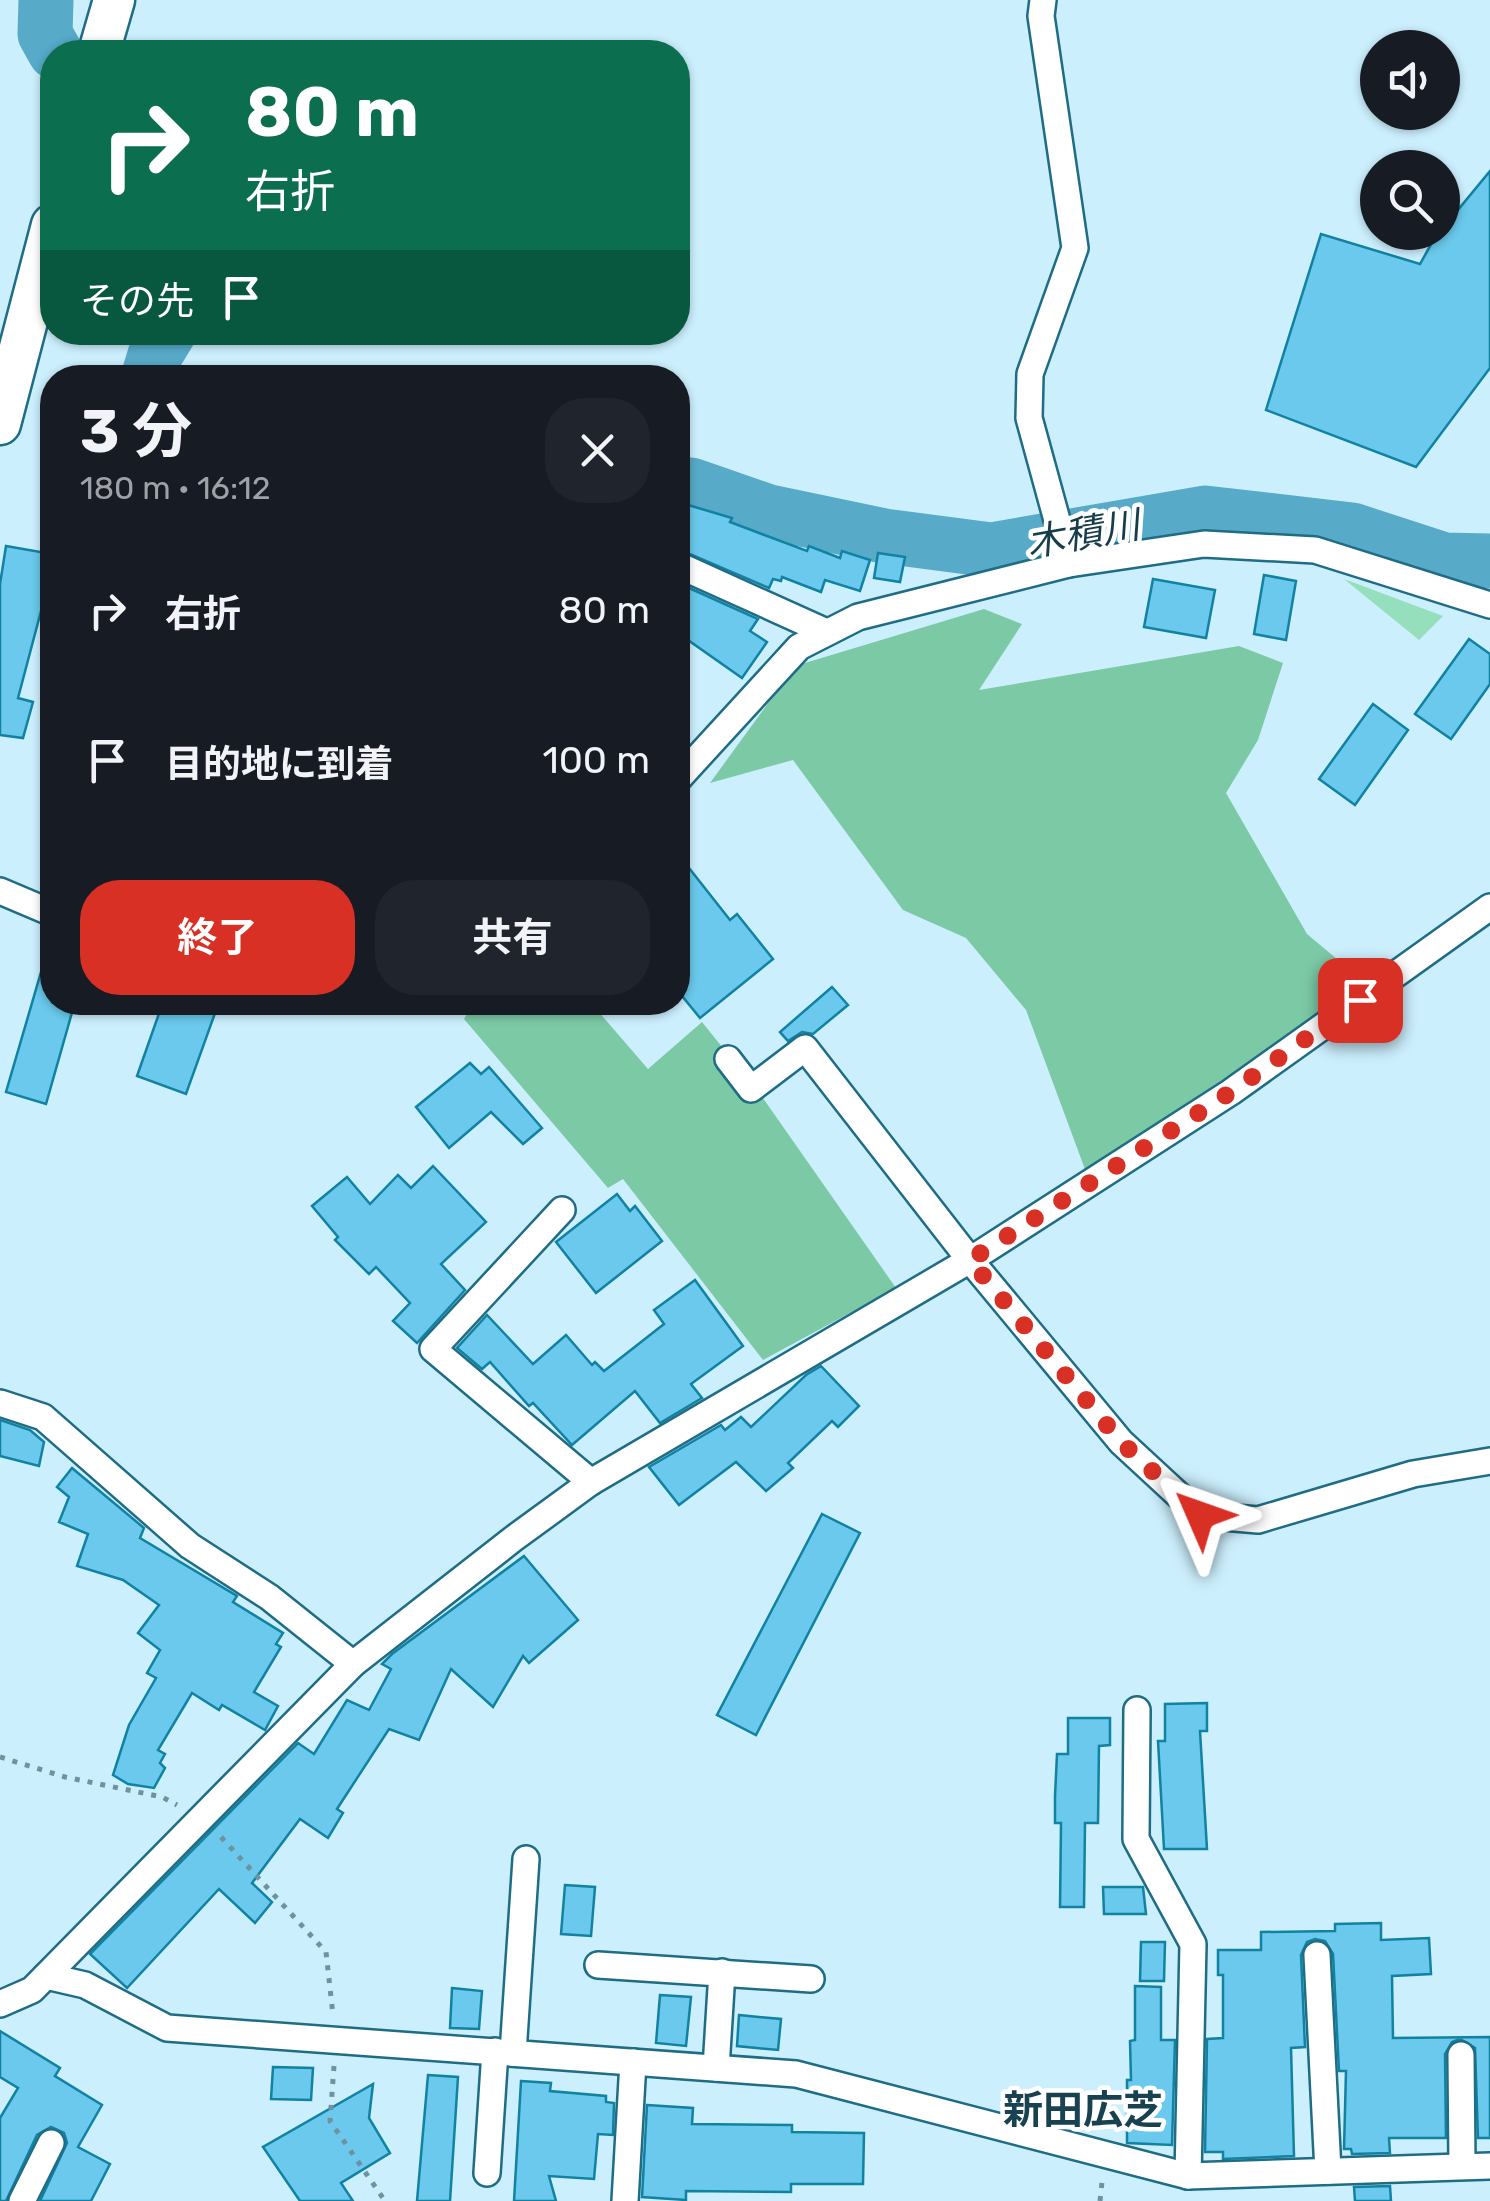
<!DOCTYPE html>
<html lang="ja">
<head>
<meta charset="utf-8">
<style>
	:root { --surface:#171b24; --page:#20242c; --text:#f1f3f6; --muted:#9ea1a6; --accent:#d93025 }
	body { margin:0; font-family:Rubik,"Noto Sans JP",sans-serif; background:var(--page); color:var(--text); height:100vh; display:flex; flex-direction:column; font-size:38px; white-space:nowrap }
	* { box-sizing:border-box; margin:0 }
	p { font-size:32px; color:var(--muted) }
	.icon { flex:none; width:55px; height:55px; fill:none; stroke:currentColor; stroke-width:2; stroke-linecap:round; stroke-linejoin:round }
	.map { position:relative; flex:1; overflow:hidden }
	.panel { position:absolute; left:40px; top:365px; width:650px; height:650px; display:flex; flex-direction:column; background:var(--surface); border-radius:40px; box-shadow:0 2px 8px #0004 }
	.panel>* { flex:none }
	.top-card { position:absolute; left:40px; top:40px; width:650px; height:305px; border-radius:40px; box-shadow:0 2px 8px #0004; background:#0b6e4f; color:#fff; overflow:hidden }
	.tools { position:absolute; left:1360px; top:30px; display:grid; gap:20px }
	.tools a { display:grid; place-items:center; width:100px; height:100px; border-radius:50%; background:var(--surface); box-shadow:0 2px 8px #0004; font-size:50px }
	.pin { position:absolute; display:grid; place-items:center; width:85px; height:85px; color:#fff; margin:-42px; border-radius:20px; box-shadow:0 5px 15px #0006 }
	.me { position:absolute; width:110px; margin:-55px; rotate:313deg; stroke-linejoin:round; filter:drop-shadow(0 0 8px #0008) }
	.turn { display:flex; align-items:center; gap:35px; height:210px; padding:0 40px; font-size:45px }
	.turn .icon { width:130px; height:130px; stroke-width:2.5 }
	.turn b { display:block; font-size:70px; line-height:85px }
	.then { display:flex; align-items:center; height:95px; padding:0 40px; background:#0003; gap:20px; font-size:38px }
	.round { display:grid; place-items:center; flex:none; width:105px; height:105px; border-radius:40px; background:var(--page) }
	.summary { display:flex; align-items:center; justify-content:space-between; height:170px; padding:0 40px }
	h1 { font-size:60px; font-weight:700; line-height:75px }
	.button { display:flex; gap:20px; margin-top:auto; padding:20px 40px }
	.button a { flex:1; height:115px; border-radius:40px; background:var(--accent); color:#fff; font-size:40px; font-weight:700; line-height:115px; text-align:center }
	.button a+a { background:var(--page); color:var(--text) }
	ul { padding:0; list-style:none }
	li { display:flex; align-items:center; gap:30px; height:150px; padding:0 40px }
	li div { flex:1 }
	li b { display:block; font-size:38px }
	li em { font-style:normal }
	.map>svg:first-child { display:block }
</style>
</head>
<body>
<div class="map">
<svg width="1490" height="2201" viewBox="0 0 1490 2201">
	<rect width="100%" height="100%" fill="#cceffd"/>
	<path fill="#95dfbd" d="M 1344,579 L 1443,616 L 1419,640 Z"/>
	<g fill="#7cc9a6">
		<path d="M 984,609 L 1022,624 L 979,690 L 1239,646 L 1283,663 L 1258,740 L 1226,793 L 1307,934 L 1368,985 L 1086,1172 L 1026,1010 L 966,938 L 903,910 L 793,760 L 710,783 L 795,666 Z"/>
		<path d="M 474,1003 L 591,1003 L 648,1069 L 702,1022 L 760,1094 L 896,1288 L 763,1360 L 623,1179 L 608,1188 L 464,1019 Z"/>
	</g>
	<g fill="none" stroke-linecap="round" stroke-linejoin="round">
		<g stroke="#57aac8" stroke-width="55">
			<path d="M 46,0 L 45,34 L 55,52"/>
			<path d="M 148,378 L 155,355 L 169,332"/>
			<path d="M 678,488 L 691,485 L 769,512 L 884,536 L 991,550 L 1205,513 L 1352,530 L 1444,560 L 1490,561"/>
		</g>
	</g>
	<g fill="#6ac9ec" stroke="#1182a2" stroke-width="2.5">
		<path d="M 1490,171 L 1490,368 L 1416,467 L 1266,410 L 1321,234 L 1420,264 L 1434,239 Z"/>
		<path d="M 678,502 L 732,518 L 730,522 L 807,551 L 809,546 L 840,558 L 842,551 L 870,560 L 860,591 L 825,580 L 821,592 L 782,577 L 781,581 L 773,579 L 769,588 L 678,549 Z"/>
		<path d="M 6,546 L 52,554 L 52,581 L 49,581 L 18,698 L 33,702 L 23,738 L 0,735 L 0,584 Z"/>
		<path d="M 878,553 L 905,557 L 900,582 L 874,578 Z"/>
		<path d="M 1264,575 L 1296,581 L 1286,640 L 1254,634 Z"/>
		<path d="M 1153,579 L 1215,590 L 1206,638 L 1144,627 Z"/>
		<path d="M 678,583 L 758,619 L 750,631 L 767,642 L 742,678 L 678,633 Z"/>
		<path d="M 1469,639 L 1490,654 L 1490,684 L 1451,739 L 1415,714 Z"/>
		<path d="M 1373,704 L 1408,730 L 1355,805 L 1319,779 Z"/>
		<path d="M 678,854 L 730,920 L 737,914 L 773,959 L 700,1018 L 678,991 Z"/>
		<path d="M 46,955 L 52,956 L 52,1002 L 75,1002 L 46,1104 L 6,1092 Z"/>
		<path d="M 832,987 L 848,1005 L 813,1034 L 802,1032 L 788,1041 L 780,1032 Z"/>
		<path d="M 163,1002 L 219,1002 L 186,1094 L 137,1076 Z"/>
		<path d="M 470,1063 L 481,1074 L 489,1067 L 542,1128 L 523,1144 L 491,1112 L 449,1148 L 416,1107 Z"/>
		<path d="M 433,1166 L 486,1222 L 441,1264 L 465,1290 L 417,1343 L 393,1321 L 410,1303 L 376,1267 L 369,1274 L 335,1240 L 338,1237 L 312,1206 L 347,1177 L 370,1204 L 398,1175 L 411,1188 Z"/>
		<path d="M 617,1194 L 630,1211 L 635,1206 L 662,1241 L 596,1293 L 556,1242 Z"/>
		<path d="M 695,1280 L 743,1346 L 691,1384 L 702,1398 L 660,1423 L 635,1391 L 572,1445 L 533,1403 L 529,1406 L 490,1362 L 482,1369 L 457,1348 L 487,1315 L 533,1364 L 566,1335 L 592,1365 L 595,1362 L 604,1371 L 664,1324 L 654,1310 Z"/>
		<path d="M 821,1366 L 859,1406 L 838,1427 L 832,1421 L 788,1463 L 793,1468 L 766,1491 L 736,1462 L 679,1505 L 649,1467 L 721,1425 L 725,1430 L 741,1417 L 751,1427 L 806,1375 Z"/>
		<path d="M 0,1420 L 30,1430 L 44,1442 L 39,1466 L 0,1456 Z"/>
		<path d="M 72,1468 L 144,1528 L 140,1538 L 237,1596 L 233,1602 L 283,1633 L 276,1644 L 281,1647 L 254,1692 L 278,1706 L 265,1730 L 222,1705 L 219,1710 L 192,1693 L 158,1750 L 165,1754 L 160,1763 L 165,1768 L 154,1788 L 128,1784 L 113,1775 L 129,1725 L 156,1678 L 147,1673 L 160,1650 L 138,1633 L 159,1605 L 123,1580 L 77,1566 L 88,1534 L 59,1522 L 69,1497 L 57,1487 Z"/>
		<path d="M 822,1514 L 860,1533 L 756,1735 L 717,1715 Z"/>
		<path d="M 524,1556 L 578,1620 L 529,1663 L 523,1656 L 493,1707 L 451,1669 L 419,1740 L 389,1729 L 337,1809 L 343,1813 L 328,1838 L 300,1819 L 252,1883 L 272,1902 L 255,1923 L 219,1889 L 127,1988 L 90,1954 L 298,1743 L 314,1754 L 347,1700 L 369,1710 L 391,1669 L 382,1664 L 392,1654 Z"/>
		<path d="M 1207,1703 L 1207,1731 L 1200,1731 L 1207,1849 L 1164,1849 L 1158,1741 L 1165,1741 L 1165,1704 Z"/>
		<path d="M 1068,1718 L 1110,1718 L 1110,1745 L 1099,1746 L 1098,1823 L 1085,1823 L 1084,1907 L 1060,1907 L 1061,1823 L 1055,1823 L 1055,1796 L 1057,1754 L 1068,1754 Z"/>
		<path d="M 565,1885 L 595,1887 L 591,1936 L 561,1934 Z"/>
		<path d="M 1103,1887 L 1143,1887 L 1146,1914 L 1104,1914 Z"/>
		<path d="M 1381,1923 L 1381,1940 L 1429,1938 L 1431,1974 L 1392,1976 L 1393,2038 L 1490,2037 L 1490,2138 L 1478,2138 L 1475,2048 L 1460,2039 L 1452,2042 L 1445,2054 L 1446,2138 L 1389,2138 L 1390,2153 L 1352,2154 L 1351,2149 L 1344,2149 L 1346,2071 L 1339,2071 L 1333,1954 L 1325,1941 L 1315,1939 L 1307,1942 L 1301,1955 L 1305,2047 L 1291,2048 L 1294,2156 L 1223,2159 L 1223,2152 L 1205,2152 L 1207,2039 L 1223,2038 L 1223,1975 L 1218,1975 L 1218,1950 L 1261,1950 L 1261,1932 L 1335,1931 L 1335,1924 Z"/>
		<path d="M 1141,1942 L 1165,1942 L 1164,1981 L 1140,1981 Z"/>
		<path d="M 1135,1986 L 1161,1987 L 1161,2040 L 1175,2040 L 1172,2145 L 1127,2143 L 1127,2080 L 1131,2080 L 1130,2041 L 1135,2040 Z"/>
		<path d="M 452,1988 L 482,1991 L 479,2029 L 450,2028 Z"/>
		<path d="M 660,1995 L 691,1997 L 686,2046 L 656,2043 Z"/>
		<path d="M 739,2015 L 781,2019 L 778,2050 L 737,2046 Z"/>
		<path d="M 0,2031 L 60,2068 L 55,2076 L 102,2105 L 78,2147 L 110,2164 L 91,2201 L 40,2201 L 67,2143 L 64,2133 L 51,2127 L 37,2135 L 6,2201 L 0,2201 L 0,2118 L 18,2088 L 0,2077 Z"/>
		<path d="M 273,2067 L 313,2068 L 311,2100 L 271,2099 Z"/>
		<path d="M 428,2075 L 458,2077 L 450,2201 L 417,2201 Z"/>
		<path d="M 521,2081 L 551,2083 L 550,2091 L 606,2096 L 606,2102 L 614,2103 L 613,2135 L 598,2134 L 594,2179 L 549,2176 L 556,2201 L 514,2201 Z"/>
		<path d="M 373,2084 L 369,2118 L 390,2153 L 341,2183 L 353,2201 L 300,2201 L 263,2147 Z"/>
		<path d="M 647,2105 L 693,2108 L 692,2124 L 792,2125 L 792,2132 L 864,2133 L 863,2184 L 791,2184 L 791,2192 L 686,2191 L 686,2200 L 642,2197 Z"/>
		<path d="M 1390,2186 L 1391,2201 L 1355,2201 L 1354,2187 Z"/>
	</g>
	<g fill="none" stroke-linecap="round" stroke-linejoin="round">
		<defs>
			<g id="street">
				<path d="M 1043,0 L 1041,16 L 1075,248 L 1030,374 L 1029,418 L 1069,564"/>
				<path d="M 678,565 L 824,631"/>
				<path d="M 678,779 L 799,647 L 858,617 L 1069,564 L 1204,544 L 1315,550 L 1490,605"/>
				<path d="M 0,891 L 52,913"/>
				<path d="M 728,1059 L 751,1089 L 805,1048 L 970,1260 L 1121,1442 L 1200,1515 L 1258,1520 L 1413,1474 L 1490,1461"/>
				<path d="M 562,1210 L 433,1349 L 591,1482"/>
				<path d="M 0,1403 L 43,1417 L 190,1546 L 269,1597 L 353,1664"/>
				<path d="M 1137,1710 L 1136,1839 L 1193,1944 L 1188,2176"/>
				<path d="M 1317,1955 L 1328,2171"/>
				<path d="M 598,1965 L 811,1979"/>
				<path d="M 46,1976 L 85,1985 L 167,2028 L 796,2074 L 1188,2176 L 1490,2166"/>
				<path d="M 0,2004 L 32,1990 L 353,1664 L 513,1539 L 591,1482 L 970,1260 L 1231,1092 L 1490,907"/>
				<path d="M 513,2053 L 526,1859"/>
				<path d="M 1461,2055 L 1462,2165"/>
				<path d="M 716,2068 L 722,1972"/>
				<path d="M 487,2173 L 495,2051"/>
				<path d="M 22,2201 L 51,2143"/>
				<path d="M 625,2201 L 633,2062"/>
			</g>
			<g id="primary">
				<path d="M 99,52 L 114,0"/>
				<path d="M 0,424 L 52,225"/>
			</g>
		</defs>
		<use href="#street" stroke="#1f6c85" stroke-width="30"/>
		<use href="#primary" stroke="#1f6c85" stroke-width="45"/>
		<g stroke="#6d93a1" stroke-width="5" stroke-dasharray="5 8" stroke-linecap="butt">
			<path d="M 0,1757 L 65,1777 L 162,1797 L 177,1805"/>
			<path d="M 221,1837 L 326,1952 L 333,2015"/>
			<path d="M 334,2066 L 330,2121 L 385,2201"/>
			<path d="M 1100,2201 L 1102,2182"/>
		</g>
		<use href="#street" stroke="#fff" stroke-width="25"/>
		<use href="#primary" stroke="#fff" stroke-width="40"/>
	</g>
	<g fill="none" stroke-linecap="round" stroke-linejoin="round">
		<path stroke="#d93025" stroke-width="18" stroke-dasharray="0 32.4" d="M 1200,1515 L 1121,1442 L 970,1260 L 1231,1092 L 1360,1000"/>
	</g>
	<g text-anchor="middle" dominant-baseline="central" stroke-width="9" stroke-linejoin="round" paint-order="stroke">
		<g font-size="38" font-style="italic" fill="#173d4a" stroke="#fff">
			<text transform="translate(1083 534) rotate(-10)">木積川</text>
		</g>
		<g font-size="40" font-weight="bold" fill="#194250" stroke="#fff">
			<text x="1083" y="2110">新田広芝</text>
		</g>
	</g>
</svg>
<div class="tools">
<a><svg class="icon" aria-label="sound" viewBox="0 0 24 24"><path d="M4 9h4l5-4v14l-5-4H4zM17 9q2 3 0 6"/></svg></a>
<a><svg class="icon" aria-label="search" viewBox="0 0 24 24"><circle cx="10" cy="10" r="6"/><path d="M15 15l6 6"/></svg></a>
</div>
<div class="pin" style="left:1360px;top:1000px;background:#d93025"><svg class="icon" aria-label="arrive" viewBox="0 0 24 24"><path d="M6 21V4h12l-3 4 3 4H6"/></svg></div>
<svg class="me" style="left:1200px;top:1515px" viewBox="-20 -20 40 40"><path d="M0-17L14 15 0 8-14 15z" fill="#d93025" stroke="#fff" stroke-width="4"/></svg>
<div class="top-card">
<div class="turn"><svg class="icon" aria-label="right" viewBox="0 0 24 24"><path d="M7 20v-9h11M14 6l5 5-5 5"/></svg><div><b>80 m</b>右折</div></div>
<div class="then">その先<svg class="icon" aria-label="arrive" viewBox="0 0 24 24"><path d="M6 21V4h12l-3 4 3 4H6"/></svg></div>
</div>
<section class="panel">
<div class="summary"><div><h1>3 分</h1><p>180 m · 16:12</p></div><a class="round"><svg class="icon" aria-label="close" viewBox="0 0 24 24"><path d="M6 6l12 12M18 6L6 18"/></svg></a></div>
<ul>
<li><svg class="icon" aria-label="right" viewBox="0 0 24 24"><path d="M7 20v-9h11M14 6l5 5-5 5"/></svg><div><b>右折</b></div><em>80 m</em></li>
<li><svg class="icon" aria-label="arrive" viewBox="0 0 24 24"><path d="M6 21V4h12l-3 4 3 4H6"/></svg><div><b>目的地に到着</b></div><em>100 m</em></li>
</ul>
<div class="button"><a>終了</a><a>共有</a></div>
</section>
</div>
</body>
</html>
